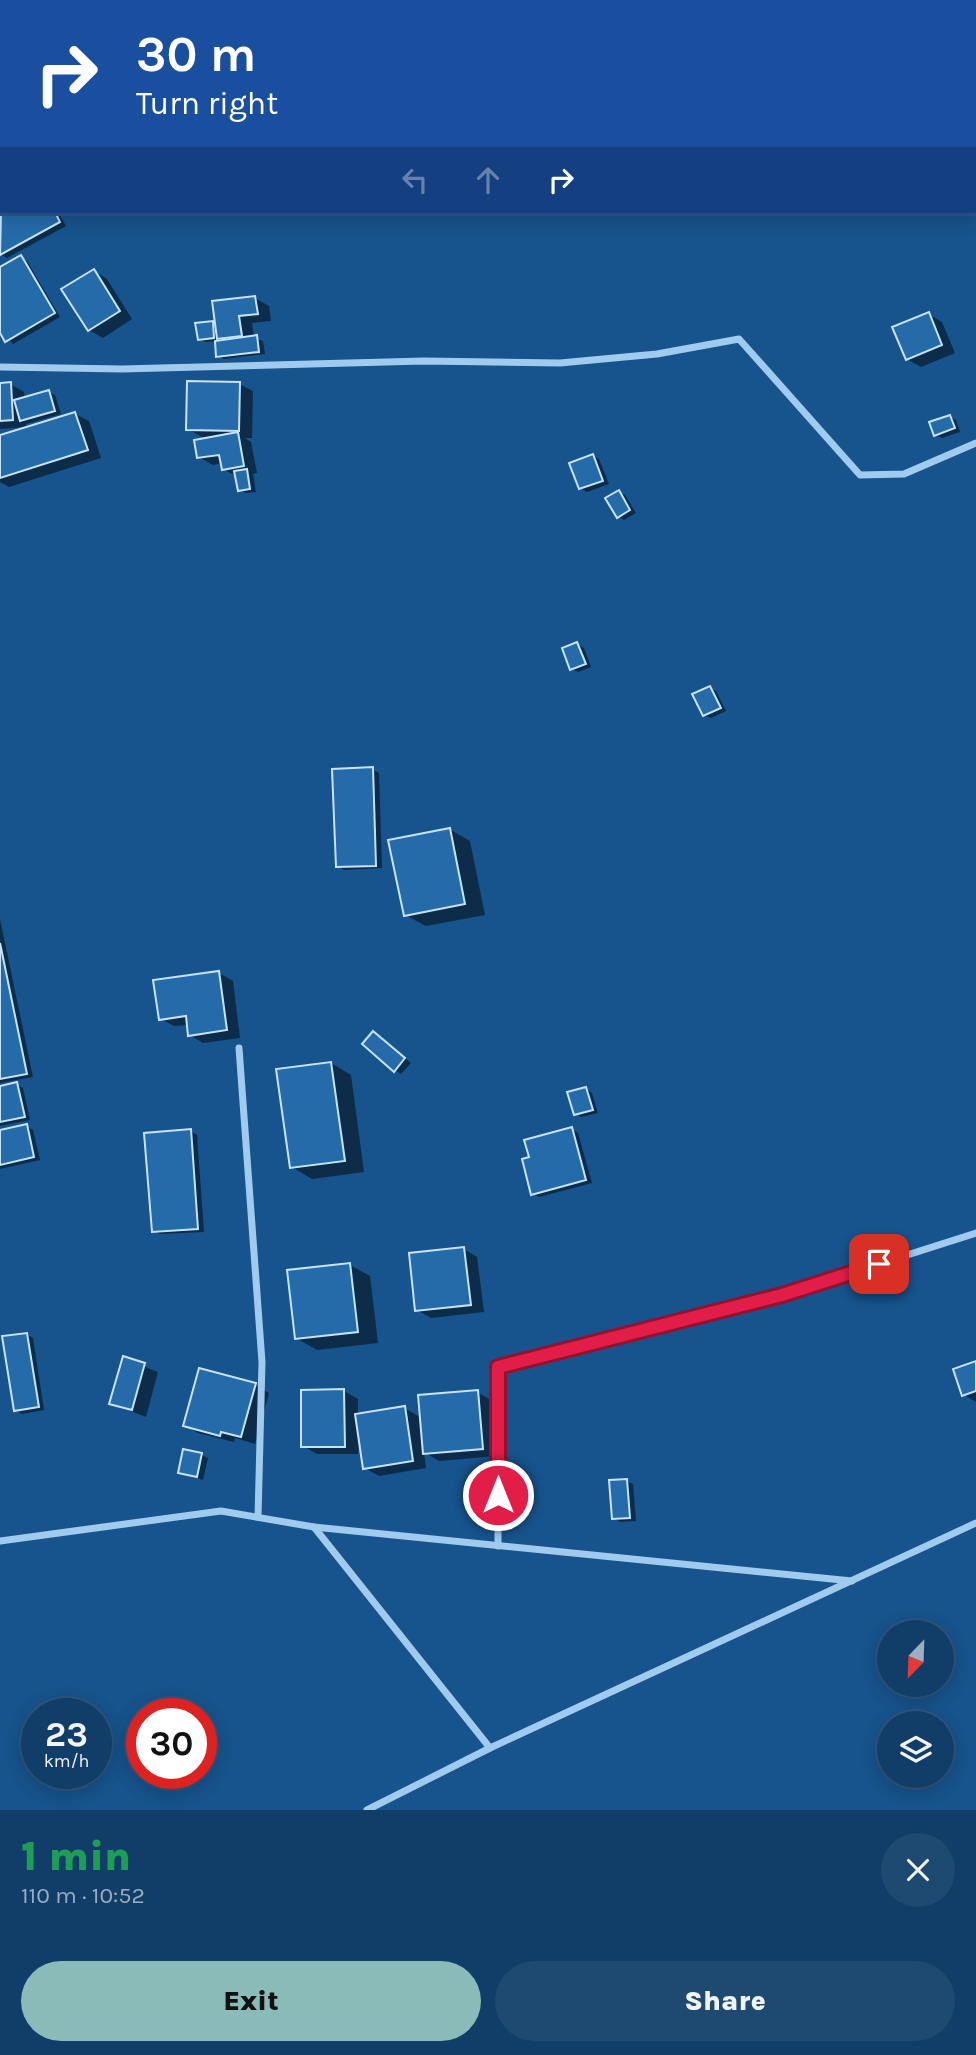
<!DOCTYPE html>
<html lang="en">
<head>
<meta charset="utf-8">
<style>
	:root { --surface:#113e69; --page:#1e4971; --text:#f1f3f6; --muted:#9caec0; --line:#30577d; --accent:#8bbbb9 }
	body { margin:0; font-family:Karla,sans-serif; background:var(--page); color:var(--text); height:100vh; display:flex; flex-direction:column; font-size:26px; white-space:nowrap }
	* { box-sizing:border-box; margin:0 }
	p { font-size:23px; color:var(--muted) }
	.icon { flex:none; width:38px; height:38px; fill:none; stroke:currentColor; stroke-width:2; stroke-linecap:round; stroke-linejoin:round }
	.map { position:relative; height:1810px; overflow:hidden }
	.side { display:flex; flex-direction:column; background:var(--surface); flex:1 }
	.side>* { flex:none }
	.top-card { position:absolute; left:0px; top:0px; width:976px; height:214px; box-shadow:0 4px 18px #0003,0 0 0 2px var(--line); background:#1a4fa0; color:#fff; overflow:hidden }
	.needle { width:46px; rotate:203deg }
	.controls { position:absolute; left:877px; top:1620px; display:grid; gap:14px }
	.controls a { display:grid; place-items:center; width:77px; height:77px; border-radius:50%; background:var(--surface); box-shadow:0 4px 18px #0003,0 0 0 2px var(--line); font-size:35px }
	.speed { position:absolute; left:21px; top:1698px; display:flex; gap:14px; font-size:35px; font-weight:700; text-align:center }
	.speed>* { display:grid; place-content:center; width:91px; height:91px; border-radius:50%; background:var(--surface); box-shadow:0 4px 18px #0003,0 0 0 2px var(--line); line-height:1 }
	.speed small { font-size:18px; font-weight:400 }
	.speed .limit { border:10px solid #d22; background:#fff; color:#111 }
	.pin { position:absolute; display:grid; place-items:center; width:60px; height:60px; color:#fff; margin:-30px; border-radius:14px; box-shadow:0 4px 10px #0006 }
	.me { position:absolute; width:77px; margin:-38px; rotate:0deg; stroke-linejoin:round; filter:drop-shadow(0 0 5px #0008) }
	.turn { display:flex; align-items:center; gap:24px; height:147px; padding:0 21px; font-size:32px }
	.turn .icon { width:91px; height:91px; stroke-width:2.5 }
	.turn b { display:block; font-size:49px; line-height:60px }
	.lanes { display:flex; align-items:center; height:66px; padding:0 21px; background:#0003; justify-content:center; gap:35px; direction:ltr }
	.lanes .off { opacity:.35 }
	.round { display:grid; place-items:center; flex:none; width:74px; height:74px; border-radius:37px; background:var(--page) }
	.head { display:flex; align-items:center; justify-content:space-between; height:119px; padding:0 21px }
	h1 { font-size:42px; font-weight:800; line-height:52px; color:#1e9e55 }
	.action { display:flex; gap:14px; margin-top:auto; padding:14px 21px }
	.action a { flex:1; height:80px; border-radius:42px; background:var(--accent); color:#111; font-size:28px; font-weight:800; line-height:80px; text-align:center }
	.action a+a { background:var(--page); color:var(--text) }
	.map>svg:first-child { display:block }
</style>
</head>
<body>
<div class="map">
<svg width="976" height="1810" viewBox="0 0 976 1810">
	<rect width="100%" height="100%" fill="#17538c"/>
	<g fill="#0007">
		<path d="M 0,101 L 2,212 L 58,212 L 66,226 L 7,258 L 0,254 Z"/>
		<path d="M 21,257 L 27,261 L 60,317 L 13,344 L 0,330 L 0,269 Z"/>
		<path d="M 94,271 L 107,279 L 132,319 L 103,338 L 89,330 Z"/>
		<path d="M 255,298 L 269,306 L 271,321 L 252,323 L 254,338 L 263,341 L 265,354 L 224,359 L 218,355 L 216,341 L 206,342 L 199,339 L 212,323 L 217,325 Z"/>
		<path d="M 928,314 L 942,322 L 955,353 L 921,367 L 907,359 Z"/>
		<path d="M 10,384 L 24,392 L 25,399 L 49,392 L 55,395 L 61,414 L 26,424 L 27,427 L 0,429 L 0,385 Z"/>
		<path d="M 239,384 L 253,391 L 252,438 L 245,438 L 251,442 L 257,473 L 253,474 L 256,492 L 246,493 L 239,490 L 236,476 L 223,469 L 223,463 L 213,465 L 199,457 L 210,437 L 202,437 L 188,429 Z"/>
		<path d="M 75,414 L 89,421 L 101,458 L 9,487 L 0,482 L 0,437 Z"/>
		<path d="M 950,417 L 956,420 L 960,432 L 942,438 L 935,435 Z"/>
		<path d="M 593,456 L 599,459 L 609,484 L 587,492 L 580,488 Z"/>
		<path d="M 619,492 L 625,495 L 636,513 L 624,520 L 618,516 Z"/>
		<path d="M 577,644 L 584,648 L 591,667 L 578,672 L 572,669 Z"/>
		<path d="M 710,688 L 716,691 L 726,711 L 711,718 L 704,715 Z"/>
		<path d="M 372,769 L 379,773 L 382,868 L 344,870 L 338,866 Z"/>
		<path d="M 449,829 L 470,841 L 485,915 L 426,926 L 405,915 Z"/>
		<path d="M 0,919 L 33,1077 L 0,1083 Z"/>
		<path d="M 219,973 L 233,981 L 240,1038 L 203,1043 L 190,1035 L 188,1025 L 174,1026 L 161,1019 Z"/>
		<path d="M 374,1033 L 411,1063 L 401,1074 L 395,1070 Z"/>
		<path d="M 331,1063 L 351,1075 L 364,1172 L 312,1179 L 292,1167 Z"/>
		<path d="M 17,1084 L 23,1088 L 30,1120 L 0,1126 L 0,1088 Z"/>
		<path d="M 586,1089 L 592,1093 L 598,1113 L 581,1117 L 575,1113 Z"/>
		<path d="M 26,1126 L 33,1130 L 40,1160 L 0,1169 L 0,1132 Z"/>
		<path d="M 571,1129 L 578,1133 L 592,1183 L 539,1197 L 533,1194 L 531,1158 Z"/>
		<path d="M 191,1131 L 197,1135 L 204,1232 L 160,1234 L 154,1231 Z"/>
		<path d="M 464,1249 L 477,1257 L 484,1312 L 431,1318 L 417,1310 Z"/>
		<path d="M 350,1265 L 370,1276 L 378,1343 L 317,1350 L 296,1338 Z"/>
		<path d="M 26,1334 L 33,1338 L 44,1410 L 22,1414 L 15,1410 Z"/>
		<path d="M 124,1359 L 158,1372 L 146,1417 L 111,1403 Z"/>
		<path d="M 976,1363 L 976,1402 L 963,1394 Z"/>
		<path d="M 255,1385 L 269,1393 L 255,1444 L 235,1438 L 234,1442 L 198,1433 L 185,1425 Z"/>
		<path d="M 344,1391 L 358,1399 L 358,1415 L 404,1408 L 422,1418 L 477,1392 L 491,1400 L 496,1456 L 439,1461 L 424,1452 L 426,1468 L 379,1476 L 365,1468 L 360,1434 L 358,1454 L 317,1454 L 303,1446 Z"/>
		<path d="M 202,1455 L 208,1458 L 203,1480 L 180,1472 Z"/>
		<path d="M 627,1481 L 633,1484 L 636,1521 L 620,1522 L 614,1518 Z"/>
	</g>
	<g fill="#256baa" stroke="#c7e3fb" stroke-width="2">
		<path d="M 0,106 L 2,109 L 0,168 Z"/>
		<path d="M 2,172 L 2,212 L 55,212 L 60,222 L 0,255 Z"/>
		<path d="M 21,255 L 55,313 L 5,342 L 0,333 L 0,267 Z"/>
		<path d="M 94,269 L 120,311 L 88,331 L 61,289 Z"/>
		<path d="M 255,296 L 258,314 L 239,316 L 242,336 L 217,339 L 212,301 Z"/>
		<path d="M 929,312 L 942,345 L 906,360 L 892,327 Z"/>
		<path d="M 213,321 L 214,338 L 198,340 L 195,323 Z"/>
		<path d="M 257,335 L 259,352 L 216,357 L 215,341 Z"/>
		<path d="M 187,381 L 240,382 L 239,431 L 186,430 Z"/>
		<path d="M 11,382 L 13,420 L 0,421 L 0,383 Z"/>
		<path d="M 49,390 L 55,411 L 20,421 L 14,400 Z"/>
		<path d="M 75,412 L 88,450 L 0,478 L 0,435 Z"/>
		<path d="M 950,415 L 955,428 L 934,436 L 929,422 Z"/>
		<path d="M 238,432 L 244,466 L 222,470 L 219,455 L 197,458 L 194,440 Z"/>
		<path d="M 593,454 L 603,481 L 579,489 L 569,463 Z"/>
		<path d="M 247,469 L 250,489 L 238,491 L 234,471 Z"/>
		<path d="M 619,490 L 630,510 L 617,518 L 605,498 Z"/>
		<path d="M 577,642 L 586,664 L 570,670 L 562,648 Z"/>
		<path d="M 710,686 L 721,708 L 703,716 L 692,694 Z"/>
		<path d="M 373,767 L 376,866 L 336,867 L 332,769 Z"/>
		<path d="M 450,828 L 465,904 L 404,916 L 388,840 Z"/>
		<path d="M 0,943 L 27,1074 L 0,1079 Z"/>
		<path d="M 219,971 L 227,1030 L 188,1036 L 186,1016 L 159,1020 L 153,980 Z"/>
		<path d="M 373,1031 L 405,1058 L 394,1072 L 362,1044 Z"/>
		<path d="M 331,1062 L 345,1161 L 290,1168 L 276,1069 Z"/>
		<path d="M 17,1082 L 25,1117 L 0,1122 L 0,1086 Z"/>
		<path d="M 586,1087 L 593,1110 L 574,1115 L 567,1092 Z"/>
		<path d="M 27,1124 L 34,1157 L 0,1165 L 0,1130 Z"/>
		<path d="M 572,1127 L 586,1180 L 531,1195 L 522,1159 L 529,1157 L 524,1140 Z"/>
		<path d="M 191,1129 L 198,1229 L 152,1232 L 144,1133 Z"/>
		<path d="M 464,1247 L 471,1305 L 415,1311 L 409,1253 Z"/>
		<path d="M 350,1263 L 358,1332 L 295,1339 L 287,1270 Z"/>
		<path d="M 27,1333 L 39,1407 L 14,1411 L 2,1336 Z"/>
		<path d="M 123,1356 L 145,1363 L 132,1410 L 109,1404 Z"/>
		<path d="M 976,1361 L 976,1391 L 962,1396 L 953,1369 Z"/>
		<path d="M 199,1368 L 256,1383 L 241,1437 L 221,1432 L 220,1436 L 183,1426 Z"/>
		<path d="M 344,1389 L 345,1447 L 301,1447 L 301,1390 Z"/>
		<path d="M 478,1390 L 483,1449 L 423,1454 L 418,1395 Z"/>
		<path d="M 405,1406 L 413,1461 L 363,1469 L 355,1414 Z"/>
		<path d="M 183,1449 L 202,1453 L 197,1477 L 178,1473 Z"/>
		<path d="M 627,1479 L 630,1518 L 612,1519 L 609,1480 Z"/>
	</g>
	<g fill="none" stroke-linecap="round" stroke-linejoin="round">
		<g stroke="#a1caef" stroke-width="7">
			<path d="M 975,35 L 976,35"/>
			<path d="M 0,367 L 122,369 L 424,361 L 560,363 L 657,354 L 739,339 L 860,475 L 904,474 L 976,443"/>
			<path d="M 239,1048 L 262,1362 L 258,1517"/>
			<path d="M 314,1527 L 490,1748"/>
			<path d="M 0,1541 L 221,1511 L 314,1527 L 852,1581"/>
			<path d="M 498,1546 L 498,1367 L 782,1295 L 976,1233"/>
			<path d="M 367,1810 L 490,1748 L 976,1523"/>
		</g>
	</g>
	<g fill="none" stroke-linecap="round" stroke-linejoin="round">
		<defs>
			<path id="route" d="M 498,1495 L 498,1367 L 782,1295 L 879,1264"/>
		</defs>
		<use href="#route" stroke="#92132f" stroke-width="18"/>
		<use href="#route" stroke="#e11d48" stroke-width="12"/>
	</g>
</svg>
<div class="controls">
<a><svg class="needle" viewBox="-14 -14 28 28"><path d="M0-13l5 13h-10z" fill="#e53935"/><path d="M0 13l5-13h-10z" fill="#9caec0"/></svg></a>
<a><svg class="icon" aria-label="layers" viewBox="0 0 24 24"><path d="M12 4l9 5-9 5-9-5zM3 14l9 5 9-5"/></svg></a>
</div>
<div class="speed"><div>23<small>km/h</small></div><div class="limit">30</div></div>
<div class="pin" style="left:879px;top:1264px;background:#d93025"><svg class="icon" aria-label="arrive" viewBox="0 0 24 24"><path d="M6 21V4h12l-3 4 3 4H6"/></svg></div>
<svg class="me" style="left:498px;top:1495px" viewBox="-20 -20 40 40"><circle r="17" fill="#e11d48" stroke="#fff" stroke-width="3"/><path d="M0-11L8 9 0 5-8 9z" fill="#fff"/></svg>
<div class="top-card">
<div class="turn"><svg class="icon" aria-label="right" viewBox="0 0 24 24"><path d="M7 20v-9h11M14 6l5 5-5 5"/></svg><div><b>30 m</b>Turn right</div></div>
<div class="lanes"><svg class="icon off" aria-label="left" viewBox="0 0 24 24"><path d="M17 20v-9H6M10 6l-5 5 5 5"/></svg><svg class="icon off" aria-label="ahead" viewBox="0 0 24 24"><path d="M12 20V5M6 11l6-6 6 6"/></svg><svg class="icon" aria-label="right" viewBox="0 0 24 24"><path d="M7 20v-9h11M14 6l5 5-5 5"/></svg></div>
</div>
</div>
<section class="side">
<div class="head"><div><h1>1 min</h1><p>110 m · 10:52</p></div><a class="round"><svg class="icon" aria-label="close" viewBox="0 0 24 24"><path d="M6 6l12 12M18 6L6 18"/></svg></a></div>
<div class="action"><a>Exit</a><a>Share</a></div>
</section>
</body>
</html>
